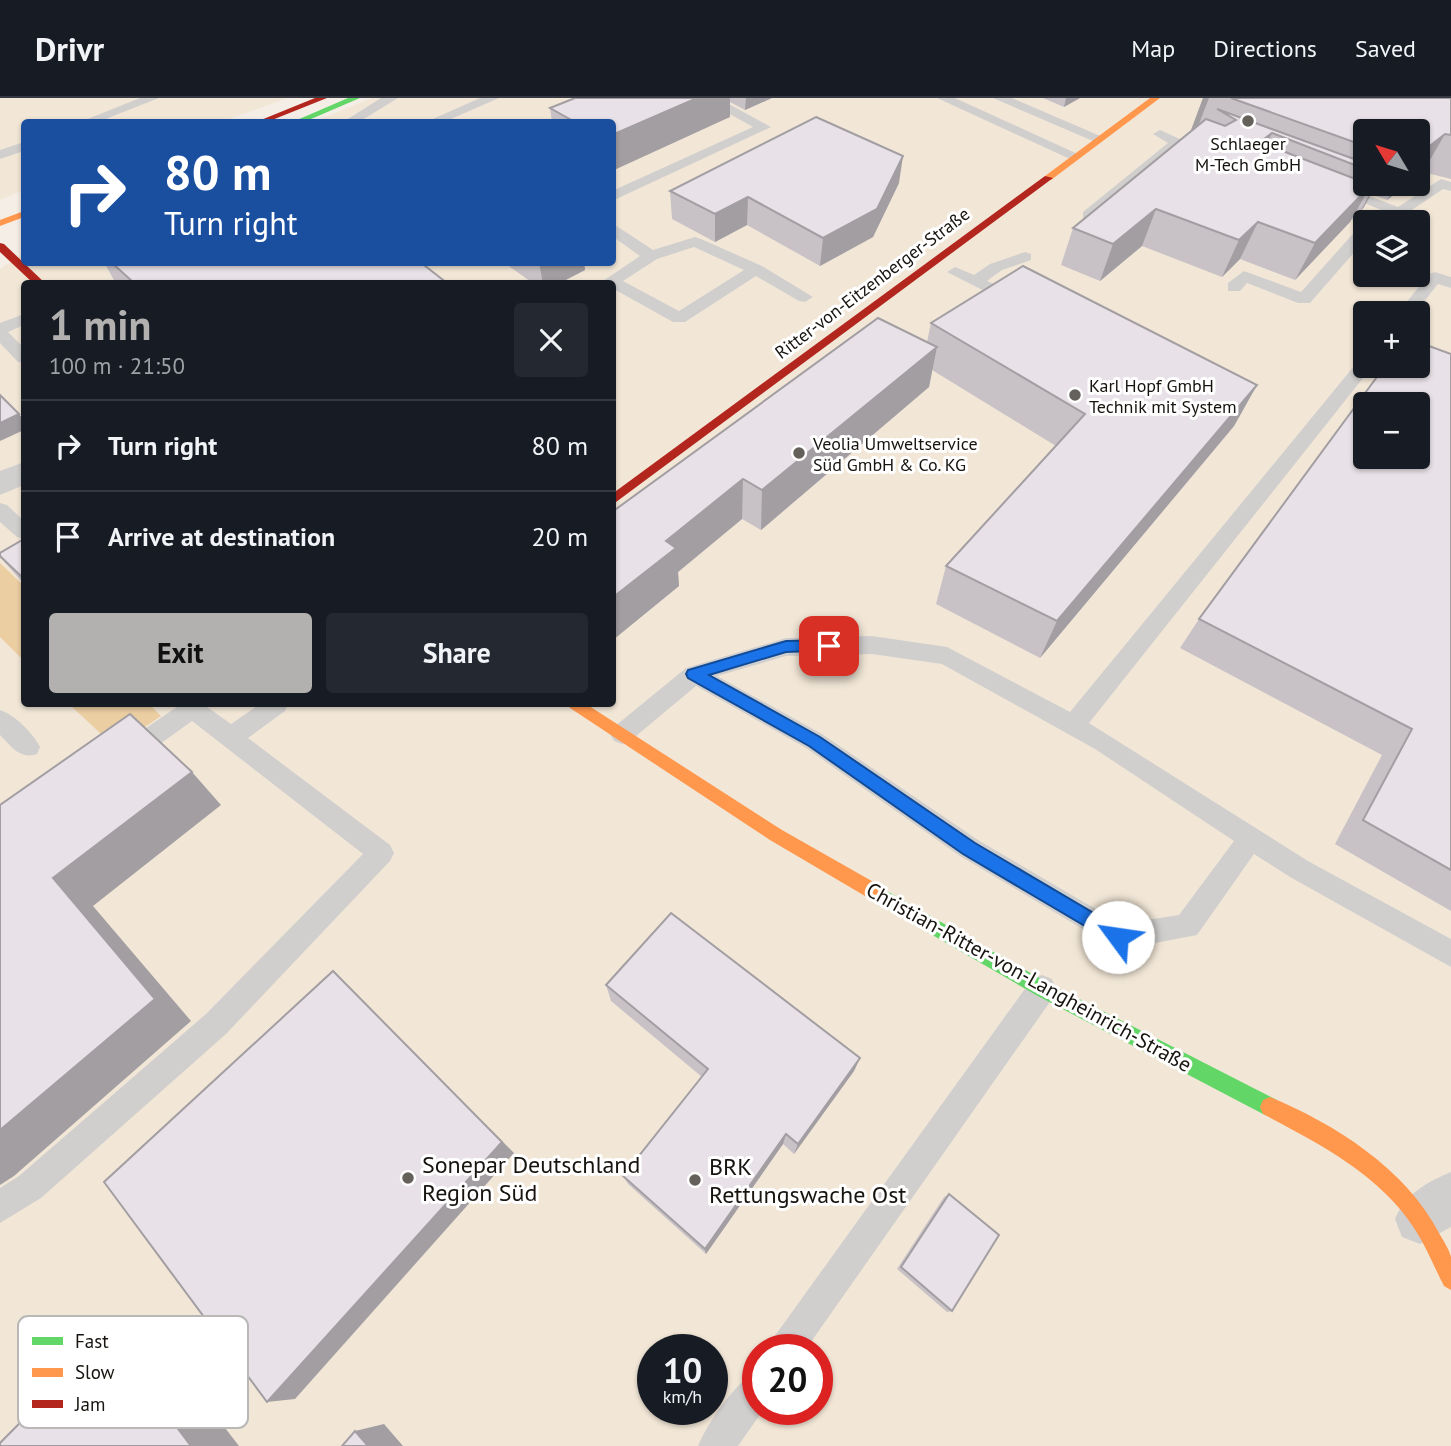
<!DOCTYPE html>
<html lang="en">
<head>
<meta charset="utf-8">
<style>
	:root { --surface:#171b24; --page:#242831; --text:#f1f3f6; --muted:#9ea1a6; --line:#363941; --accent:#b2b1b0 }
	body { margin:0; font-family:"PT Sans",sans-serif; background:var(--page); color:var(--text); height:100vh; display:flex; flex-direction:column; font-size:26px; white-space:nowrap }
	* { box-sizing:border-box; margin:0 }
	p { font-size:23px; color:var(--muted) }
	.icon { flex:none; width:38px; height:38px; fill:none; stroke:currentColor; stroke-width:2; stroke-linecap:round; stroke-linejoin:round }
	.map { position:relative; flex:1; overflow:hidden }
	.details { position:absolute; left:21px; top:182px; width:595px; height:427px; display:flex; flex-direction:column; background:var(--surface); border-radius:7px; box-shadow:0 2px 5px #0004 }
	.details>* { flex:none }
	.banner { position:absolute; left:21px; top:21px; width:595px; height:147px; border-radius:7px; box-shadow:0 2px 5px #0004; background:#1a4fa0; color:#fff; overflow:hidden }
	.needle { width:46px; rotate:308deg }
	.tools { position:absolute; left:1353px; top:21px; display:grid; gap:14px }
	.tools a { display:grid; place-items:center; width:77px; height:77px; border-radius:7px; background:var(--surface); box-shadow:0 2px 5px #0004; font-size:35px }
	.speed { position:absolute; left:637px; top:1236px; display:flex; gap:14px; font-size:35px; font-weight:700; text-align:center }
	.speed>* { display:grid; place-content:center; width:91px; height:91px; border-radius:50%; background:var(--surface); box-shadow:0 2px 5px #0004; line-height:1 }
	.speed small { font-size:18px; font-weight:400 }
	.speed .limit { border:10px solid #d22; background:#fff; color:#111 }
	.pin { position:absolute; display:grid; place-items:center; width:60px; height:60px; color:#fff; margin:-30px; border-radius:14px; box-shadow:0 4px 10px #0006 }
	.me { position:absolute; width:77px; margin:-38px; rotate:301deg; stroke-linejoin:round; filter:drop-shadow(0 0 5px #0008) }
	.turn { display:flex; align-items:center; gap:24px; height:147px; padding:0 28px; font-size:32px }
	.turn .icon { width:91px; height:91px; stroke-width:2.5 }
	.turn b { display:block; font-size:49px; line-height:60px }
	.round { display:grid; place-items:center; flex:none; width:74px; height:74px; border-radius:7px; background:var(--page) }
	.head { display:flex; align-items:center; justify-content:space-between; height:119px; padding:0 28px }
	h1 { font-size:42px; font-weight:700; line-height:52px; color:var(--accent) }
	.action { display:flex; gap:14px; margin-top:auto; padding:14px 28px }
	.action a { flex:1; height:80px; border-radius:7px; background:var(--accent); color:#111; font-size:28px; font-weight:700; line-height:80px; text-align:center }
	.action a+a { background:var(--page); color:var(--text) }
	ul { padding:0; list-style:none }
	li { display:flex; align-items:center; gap:21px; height:91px; padding:0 28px; border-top:2px solid var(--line) }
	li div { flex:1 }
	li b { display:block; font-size:26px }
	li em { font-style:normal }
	header { display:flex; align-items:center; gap:42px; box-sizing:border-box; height:98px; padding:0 35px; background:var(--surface); border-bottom:2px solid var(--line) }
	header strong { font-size:33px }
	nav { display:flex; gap:38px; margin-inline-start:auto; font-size:24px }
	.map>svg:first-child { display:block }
</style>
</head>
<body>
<header>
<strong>Drivr</strong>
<nav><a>Map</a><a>Directions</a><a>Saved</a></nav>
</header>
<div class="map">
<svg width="1451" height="1348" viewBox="0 0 1451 1348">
	<rect width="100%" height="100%" fill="#f4eee6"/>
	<g fill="#f2e7d7" fill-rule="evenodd">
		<path d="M 0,0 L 288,0 L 221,24 L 24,24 L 24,92 L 0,102 Z"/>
		<path d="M 372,0 L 1451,0 L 1451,1348 L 0,1348 L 0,171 L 24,155 L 24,164 L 612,164 L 612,24 L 313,24 ZM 1365,33 L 1418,33 L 1418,86 L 1365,86 ZM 1365,124 L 1418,124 L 1418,177 L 1365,177 ZM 24,186 L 612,186 L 612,606 L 24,606 ZM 1365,215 L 1418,215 L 1418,268 L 1365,268 ZM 1365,306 L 1418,306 L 1418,359 L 1365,359 ZM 653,1251 L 712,1251 L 712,1311 L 653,1311 ZM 758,1251 L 817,1251 L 817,1311 L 758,1311 Z"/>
	</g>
	<g fill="#ebcea2">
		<path d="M 0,465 L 24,488 L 24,563 L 0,539 Z"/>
		<path d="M 69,606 L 149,606 L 161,618 L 115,649 Z"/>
	</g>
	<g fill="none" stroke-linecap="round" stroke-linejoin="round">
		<g fill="#d1cfce" fill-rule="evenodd">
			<path d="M 140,0 L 159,0 L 98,24 L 80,24 Z"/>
			<path d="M 381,0 L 398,0 L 359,24 L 343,24 Z"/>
			<path d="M 480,0 L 499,0 L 444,24 L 426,24 Z"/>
			<path d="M 701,0 L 718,0 L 771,29 L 612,103 L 612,93 L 753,29 Z"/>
			<path d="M 937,0 L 955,0 L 1082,58 L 1075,62 L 1070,61 Z"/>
			<path d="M 993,0 L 1012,0 L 1105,40 L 1093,43 Z"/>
			<path d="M 1160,32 L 1215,57 L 1208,61 L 1179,50 L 1093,120 L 1083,120 L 1083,114 L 1168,45 L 1153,36 Z"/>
			<path d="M 24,44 L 24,53 L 0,61 L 0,52 Z"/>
			<path d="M 1441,81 L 1451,84 L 1451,93 L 1443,91 L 1400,120 L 1331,91 L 1338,87 L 1343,88 L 1398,109 Z"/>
			<path d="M 1322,100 L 1377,124 L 1365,124 L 1365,142 L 1310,205 L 1298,205 L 1247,185 L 1240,193 L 1228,193 L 1228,185 L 1244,173 L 1301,194 L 1359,129 L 1364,127 L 1317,108 L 1317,102 Z"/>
			<path d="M 612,125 L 653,152 L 695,139 L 701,141 L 762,168 L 813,199 L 805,204 L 799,203 L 756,178 L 685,224 L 673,224 L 612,190 L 612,186 L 603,183 L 640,158 L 612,138 ZM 694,149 L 744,172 L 679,213 L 623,183 L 657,161 Z"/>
			<path d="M 1025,154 L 1031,156 L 1031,162 L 1002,172 L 987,183 L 1024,199 L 1026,203 L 1024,207 L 1012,207 L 947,174 L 955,169 L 974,177 L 990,166 Z"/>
			<path d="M 1435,174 L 1451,179 L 1451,190 L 1438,186 L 1415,215 L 1398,215 L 1429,176 Z"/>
			<path d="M 24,216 L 24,227 L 8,234 L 24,250 L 24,265 L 18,264 L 0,245 L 0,225 Z"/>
			<path d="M 1365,261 L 1365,268 L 1373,268 L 1371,270 L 1089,625 L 1308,763 L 1451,841 L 1451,869 L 1290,779 L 1254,756 L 1197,837 L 1118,852 L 960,758 L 806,650 L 696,588 L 630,643 L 622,646 L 614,643 L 610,636 L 614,629 L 686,570 L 786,540 L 872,538 L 947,549 L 1070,614 L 1359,262 ZM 872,556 L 942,566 L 1095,651 L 1234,743 L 1179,817 L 1121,826 L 978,742 L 822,636 L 717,578 L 786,558 Z"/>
			<path d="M 0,405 L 7,407 L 24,423 L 24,441 L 17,439 L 0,424 Z"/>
			<path d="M 181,606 L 203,606 L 231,626 L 260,606 L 288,606 L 285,613 L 248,640 L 390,747 L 394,755 L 390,763 L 226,936 L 41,1100 L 0,1125 L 0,1090 L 19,1078 L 206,916 L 363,756 L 192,623 L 135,664 L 126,667 L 117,664 L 114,657 L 117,650 Z"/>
			<path d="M 0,612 C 15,617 33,635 40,649 L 37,656 C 20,662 11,648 0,637 Z"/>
			<path d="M 1042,877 L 1052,881 L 1056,891 L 1052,901 L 806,1251 L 769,1251 L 774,1239 L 1032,881 Z"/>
			<path d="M 758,1273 L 758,1311 L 764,1311 L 738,1348 L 698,1348 C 707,1326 736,1282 758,1273 Z"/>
		</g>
		<g fill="#d1cfce" fill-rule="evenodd">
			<path d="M 24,364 L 24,387 L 0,397 L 0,373 Z"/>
			<path d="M 1451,1074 L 1451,1129 L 1420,1146 L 1402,1139 L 1395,1121 C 1405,1096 1427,1084 1451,1074 Z"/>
		</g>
		<g fill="#63d668" fill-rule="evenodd">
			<path d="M 348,0 L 360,0 L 304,24 L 297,22 Z"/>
			<path d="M 871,784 L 1048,885 L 1277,1002 L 1280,1009 L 1277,1016 L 1270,1019 L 1263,1016 L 1036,897 L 865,798 L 863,792 L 865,786 Z"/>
		</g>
		<g fill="#ff974d" fill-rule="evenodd">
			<path d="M 1150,0 L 1160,0 L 1051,82 L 1045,82 L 1045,78 Z"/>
			<path d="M 24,113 L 24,119 L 0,128 L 0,122 Z"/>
			<path d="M 567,606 L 586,606 L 782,732 L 877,786 L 879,792 L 877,798 L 871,800 L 865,798 L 770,742 L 570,610 Z"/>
			<path d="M 1270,999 C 1335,1026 1406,1071 1439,1135 C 1443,1142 1449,1151 1451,1159 C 1451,1169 1451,1182 1451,1192 L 1444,1188 C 1434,1169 1426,1148 1414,1130 C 1379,1076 1318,1045 1263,1016 L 1260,1009 L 1263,1002 Z"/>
		</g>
		<g fill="#b3261e" fill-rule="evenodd">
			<path d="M 315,0 L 327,0 L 267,24 L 256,24 Z"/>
			<path d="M 1045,78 L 1053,80 L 612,407 L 612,396 Z"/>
			<path d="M 0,145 L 4,146 L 46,186 L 34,186 L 0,154 Z"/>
		</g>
	</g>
	<g fill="#c8c2c7">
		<path d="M 575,0 L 772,0 L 745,12 L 730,4 L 730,19 L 612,24 L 552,24 L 550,10 Z"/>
		<path d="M 1043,0 L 1080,0 L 1064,9 Z"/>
		<path d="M 1203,0 L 1451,0 L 1451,81 L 1423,74 L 1418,78 L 1418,33 L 1365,33 L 1365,86 L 1408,86 L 1387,102 L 1371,96 L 1364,109 L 1360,114 L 1356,113 L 1350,124 L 1295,182 L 1240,161 L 1222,179 L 1142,148 L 1100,183 L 1061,167 L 1073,130 L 1192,32 Z"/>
		<path d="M 899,85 L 873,139 L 820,168 L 747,127 L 715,144 L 672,121 L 670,93 Z"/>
		<path d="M 104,164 L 420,164 L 448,186 L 116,186 Z"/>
		<path d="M 503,164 L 584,164 L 585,172 L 558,186 L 534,186 Z"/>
		<path d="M 931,225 L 1257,287 L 1234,328 L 1040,560 L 936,506 L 946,468 L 1056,348 L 932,272 L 929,289 L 761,432 L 742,421 L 678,474 L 679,488 L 612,542 L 612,414 L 927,244 Z"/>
		<path d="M 1451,256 L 1451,813 L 1335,746 L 1382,657 L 1180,550 L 1199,521 Z"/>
		<path d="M 24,441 L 24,486 L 0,459 Z"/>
		<path d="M 606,887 L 860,960 L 854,973 L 794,1056 L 783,1046 L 706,1156 L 628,1086 L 623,1078 L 702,979 L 611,903 Z"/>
		<path d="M 949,1096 L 952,1213 L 947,1214 L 897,1171 L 944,1099 Z"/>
	</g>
	<g fill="#a29ea2">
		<path d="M 697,0 L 730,0 L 730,19 L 612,73 L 612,37 Z"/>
		<path d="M 746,0 L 772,0 L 745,12 Z"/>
		<path d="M 1066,0 L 1080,0 L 1064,9 Z"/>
		<path d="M 1203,0 L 1209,0 L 1197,31 L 1191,32 Z"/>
		<path d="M 1272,35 L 1256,72 L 1264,41 Z"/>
		<path d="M 1445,36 L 1423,74 L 1418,78 L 1418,57 Z"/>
		<path d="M 903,58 L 899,85 L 873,139 L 820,168 L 823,140 Z"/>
		<path d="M 1375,86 L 1377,86 L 1364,109 L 1360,114 Z"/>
		<path d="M 1396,86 L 1408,86 L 1387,102 Z"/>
		<path d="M 1371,87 L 1350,124 L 1295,182 L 1315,145 Z"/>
		<path d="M 748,99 L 747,127 L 715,144 L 715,116 Z"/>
		<path d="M 1156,111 L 1142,148 L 1100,183 L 1113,146 Z"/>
		<path d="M 1258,124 L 1240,161 L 1222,179 L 1239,142 Z"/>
		<path d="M 539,164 L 584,164 L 585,172 L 558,186 L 543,186 Z"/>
		<path d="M 937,249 L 929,289 L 761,432 L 762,392 Z"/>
		<path d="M 1257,287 L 1234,328 L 1040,560 L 1057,523 Z"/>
		<path d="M 19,316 L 24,323 L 24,332 L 0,343 L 0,325 Z"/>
		<path d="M 743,381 L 742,421 L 678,474 L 679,488 L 613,542 L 612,500 L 666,443 Z"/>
		<path d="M 192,674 L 221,707 L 93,808 L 191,923 L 14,1078 L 0,1087 L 0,1032 L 53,780 Z"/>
		<path d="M 352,892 L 514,1055 L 295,1301 L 267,1304 Z"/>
		<path d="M 860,960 L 854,973 L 794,1056 L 798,1046 Z"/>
		<path d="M 786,1036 L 783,1046 L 706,1156 L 705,1151 Z"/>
		<path d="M 107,1237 L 154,1238 L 239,1348 L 191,1348 Z"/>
		<path d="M 384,1326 L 403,1348 L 368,1348 L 355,1333 Z"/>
	</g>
	<g fill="#e8e1e7" stroke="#a29ea2" stroke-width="2" fill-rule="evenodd">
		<path d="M 575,0 L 697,0 L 612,37 L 612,24 L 575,24 L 550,10 Z"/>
		<path d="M 1231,0 L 1451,0 L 1451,37 L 1445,36 L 1418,57 L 1418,33 L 1365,33 L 1365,48 Z"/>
		<path d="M 1217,11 L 1365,65 L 1365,71 L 1272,35 L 1264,41 L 1267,47 L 1371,87 L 1315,145 L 1258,124 L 1239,142 L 1156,111 L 1113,146 L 1073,130 L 1206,21 L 1225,28 L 1236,22 Z"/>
		<path d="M 816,19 L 903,58 L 877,111 L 823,140 L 748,99 L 715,116 L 670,93 Z"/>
		<path d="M 111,164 L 420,164 L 447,185 L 140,186 L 137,183 L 134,185 Z"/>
		<path d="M 1023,168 L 1257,287 L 1057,523 L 946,468 L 1085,316 L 931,225 Z"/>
		<path d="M 878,220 L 937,249 L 762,392 L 743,381 L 666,443 L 676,450 L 612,500 L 612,414 Z"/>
		<path d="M 1418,244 L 1451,256 L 1451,772 L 1363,722 L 1412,631 L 1199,521 L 1385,268 L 1418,268 ZM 1365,306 L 1418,306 L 1418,359 L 1365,359 Z"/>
		<path d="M 0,297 L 19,316 L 0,325 Z"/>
		<path d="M 24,441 L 24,481 L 0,458 L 0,455 Z"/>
		<path d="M 130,616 L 192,674 L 53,780 L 155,901 L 0,1032 L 0,707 Z"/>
		<path d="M 671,815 L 860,960 L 798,1046 L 786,1036 L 705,1151 L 623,1078 L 708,971 L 606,887 Z"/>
		<path d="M 333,873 L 502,1044 L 267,1304 L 104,1084 Z"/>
		<path d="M 949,1096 L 999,1137 L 952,1213 L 901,1169 Z"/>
		<path d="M 107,1237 L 191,1348 L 0,1348 L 0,1345 Z"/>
		<path d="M 355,1333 L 368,1348 L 342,1348 Z"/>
	</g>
	<path fill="#1a73e8" stroke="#114b97" stroke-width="2" d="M 829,542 L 834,544 L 834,552 L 786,554 L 709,577 L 820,639 L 975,745 L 1124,833 L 1127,839 L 1124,844 L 1112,844 L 963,756 L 809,648 L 688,580 L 686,576 L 688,572 L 786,543 Z"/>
	<g fill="#64605a" stroke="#fff" stroke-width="2.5">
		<circle cx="1248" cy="23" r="7"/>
		<circle cx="1075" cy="297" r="7"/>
		<circle cx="799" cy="355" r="7"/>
		<circle cx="408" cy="1080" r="7"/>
		<circle cx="695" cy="1082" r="7"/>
	</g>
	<g text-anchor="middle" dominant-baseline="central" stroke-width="6" stroke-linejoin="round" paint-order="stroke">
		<g font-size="18" fill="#17130e" stroke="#fff" text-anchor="start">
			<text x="1248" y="45" text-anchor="middle">Schlaeger<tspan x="1248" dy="21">M-Tech GmbH</tspan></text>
			<text x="1089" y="287">Karl Hopf GmbH<tspan x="1089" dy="21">Technik mit System</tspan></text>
			<text x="813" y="345">Veolia Umweltservice<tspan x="813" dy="21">Süd GmbH &amp; Co. KG</tspan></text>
		</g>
		<g font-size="18" fill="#17130e" stroke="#fff">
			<text transform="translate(872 185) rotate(-37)">Ritter-von-Eitzenberger-Straße</text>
		</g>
		<g font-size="21" fill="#17130e" stroke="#fff">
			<text transform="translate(1029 879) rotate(29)">Christian-Ritter-von-Langheinrich-Straße</text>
		</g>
		<g font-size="24" fill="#17130e" stroke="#fff" text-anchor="start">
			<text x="422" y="1066">Sonepar Deutschland<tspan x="422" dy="28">Region Süd</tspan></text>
			<text x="709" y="1068">BRK<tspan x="709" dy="28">Rettungswache Ost</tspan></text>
		</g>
	</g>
	<rect x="18" y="1218" width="230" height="112" rx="10" fill="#fff" stroke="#b9b8b7" stroke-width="2"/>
	<rect x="32" y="1239" width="31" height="8" fill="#63d668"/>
	<rect x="32" y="1270" width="31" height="9" fill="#ff974d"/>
	<rect x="32" y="1302" width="31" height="8" fill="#b3261e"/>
	<g font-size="19" fill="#17130e">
		<text x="75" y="1250">Fast</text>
		<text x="75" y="1281">Slow</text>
		<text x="75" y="1313">Jam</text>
	</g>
</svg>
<div class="tools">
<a><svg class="needle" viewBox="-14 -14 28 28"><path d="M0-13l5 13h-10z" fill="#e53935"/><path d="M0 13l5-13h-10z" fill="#9ea1a6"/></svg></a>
<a><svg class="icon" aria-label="layers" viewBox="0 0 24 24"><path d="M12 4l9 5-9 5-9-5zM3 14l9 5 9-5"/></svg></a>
<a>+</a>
<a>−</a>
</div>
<div class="speed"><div>10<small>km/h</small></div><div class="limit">20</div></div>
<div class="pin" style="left:829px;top:548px;background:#d93025"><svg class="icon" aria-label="arrive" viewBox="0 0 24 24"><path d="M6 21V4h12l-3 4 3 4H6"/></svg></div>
<svg class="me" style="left:1118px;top:839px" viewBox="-20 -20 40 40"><circle r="19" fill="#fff"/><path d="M0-13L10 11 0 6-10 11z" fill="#1a73e8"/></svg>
<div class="banner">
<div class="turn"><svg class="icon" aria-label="right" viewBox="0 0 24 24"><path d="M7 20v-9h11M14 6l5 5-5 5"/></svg><div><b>80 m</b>Turn right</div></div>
</div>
<section class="details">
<div class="head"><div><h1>1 min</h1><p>100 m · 21:50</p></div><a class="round"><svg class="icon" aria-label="close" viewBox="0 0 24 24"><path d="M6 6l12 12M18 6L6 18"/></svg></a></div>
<ul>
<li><svg class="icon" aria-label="right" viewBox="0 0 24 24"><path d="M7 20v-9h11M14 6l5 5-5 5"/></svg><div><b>Turn right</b></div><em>80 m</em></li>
<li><svg class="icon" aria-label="arrive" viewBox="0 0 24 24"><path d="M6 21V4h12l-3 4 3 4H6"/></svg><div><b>Arrive at destination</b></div><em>20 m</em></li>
</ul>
<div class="action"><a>Exit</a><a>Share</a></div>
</section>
</div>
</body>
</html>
